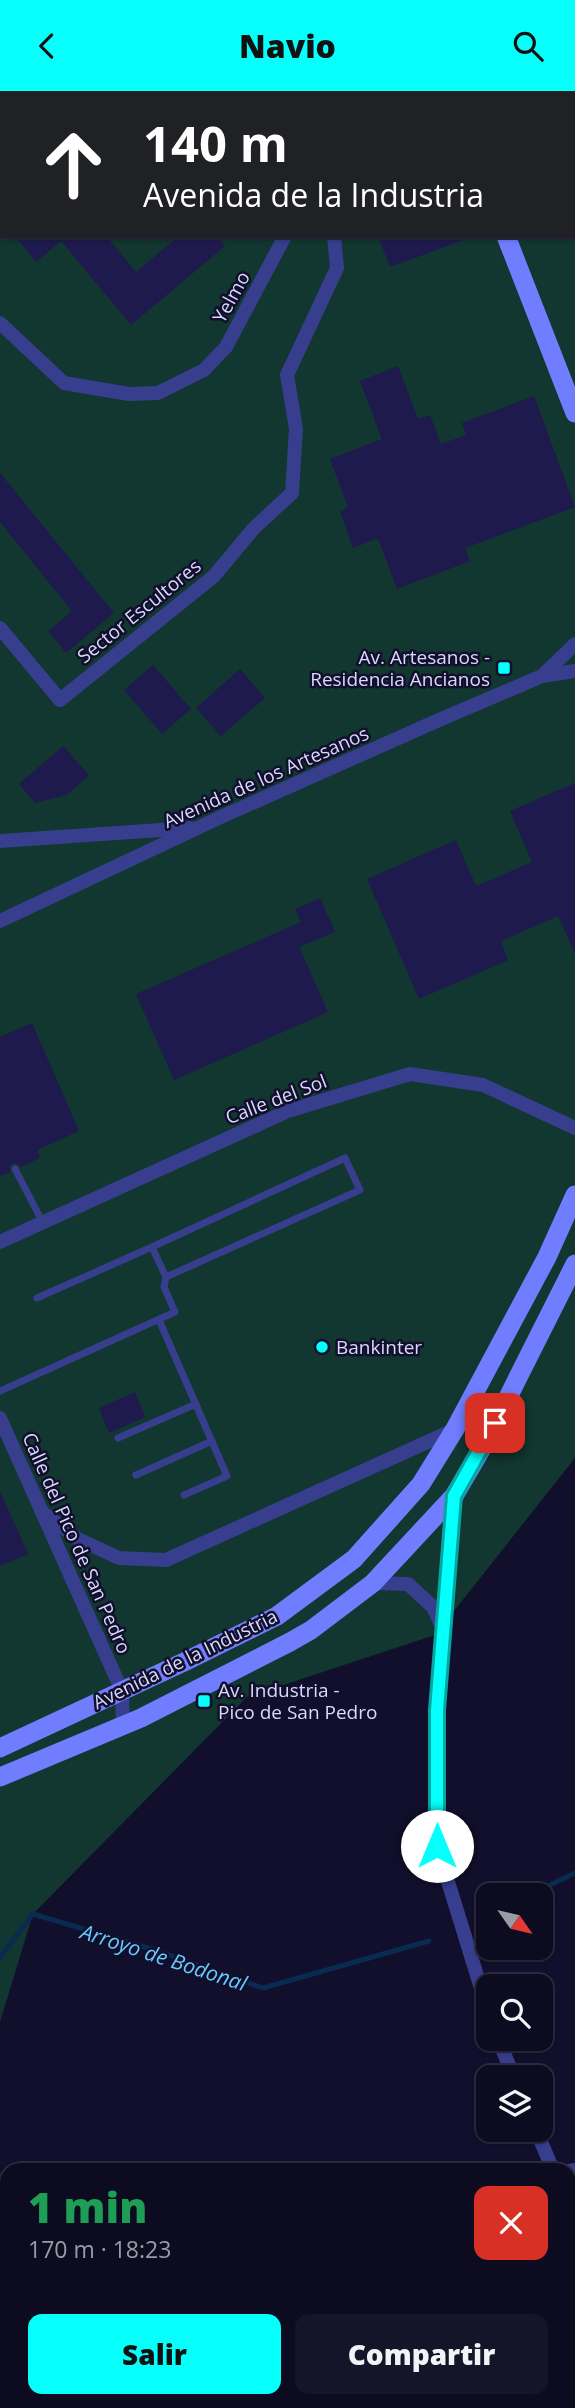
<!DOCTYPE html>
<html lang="es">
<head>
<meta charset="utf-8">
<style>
	:root { --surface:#0d0b20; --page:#161429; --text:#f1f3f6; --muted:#9a9ba5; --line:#2d2b3e; --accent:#05fffb }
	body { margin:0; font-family:"Open Sans",sans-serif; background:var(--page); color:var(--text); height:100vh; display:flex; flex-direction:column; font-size:26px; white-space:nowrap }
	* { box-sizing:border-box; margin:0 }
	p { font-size:23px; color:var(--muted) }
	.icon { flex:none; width:38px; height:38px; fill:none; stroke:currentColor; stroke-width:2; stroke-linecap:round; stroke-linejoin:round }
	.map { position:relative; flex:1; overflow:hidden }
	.panel { position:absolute; left:0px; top:2072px; width:576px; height:245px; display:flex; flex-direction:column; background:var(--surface); border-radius:21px 21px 0 0; box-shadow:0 2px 5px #0004,0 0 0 2px var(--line) }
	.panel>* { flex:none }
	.top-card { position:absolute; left:0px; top:0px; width:576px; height:147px; box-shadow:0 2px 5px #0004,0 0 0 2px var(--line); background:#202124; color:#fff; overflow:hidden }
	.needle { width:46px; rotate:124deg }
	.tools { position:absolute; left:476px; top:1792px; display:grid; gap:14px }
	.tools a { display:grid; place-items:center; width:77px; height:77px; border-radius:14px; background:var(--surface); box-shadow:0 2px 5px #0004,0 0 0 2px var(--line); font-size:35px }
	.pin { position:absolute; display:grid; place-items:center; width:60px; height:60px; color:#fff; margin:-30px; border-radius:14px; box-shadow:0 4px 10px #0006 }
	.me { position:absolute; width:77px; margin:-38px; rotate:0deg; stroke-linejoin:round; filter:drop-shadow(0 0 5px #0008) }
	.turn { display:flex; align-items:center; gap:24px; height:147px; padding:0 28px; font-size:32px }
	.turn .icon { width:91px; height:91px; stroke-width:2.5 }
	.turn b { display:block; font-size:49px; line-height:60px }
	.round { display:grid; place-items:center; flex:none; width:74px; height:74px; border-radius:14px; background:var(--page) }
	.overview { display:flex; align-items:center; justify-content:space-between; height:119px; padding:0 28px }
	h1 { font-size:42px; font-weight:800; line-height:52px; color:#1e9e55 }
	.primary-button { display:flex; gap:14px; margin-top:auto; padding:14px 28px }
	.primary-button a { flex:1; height:80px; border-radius:14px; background:var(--accent); color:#111; font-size:28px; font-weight:800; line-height:80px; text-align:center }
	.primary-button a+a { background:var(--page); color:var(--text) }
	header { display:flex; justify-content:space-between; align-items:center; height:91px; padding:0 28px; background:var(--accent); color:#111; font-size:32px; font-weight:800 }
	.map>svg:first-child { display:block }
</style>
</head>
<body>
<header><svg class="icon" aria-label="back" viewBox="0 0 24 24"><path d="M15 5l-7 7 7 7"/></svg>Navio<svg class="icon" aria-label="search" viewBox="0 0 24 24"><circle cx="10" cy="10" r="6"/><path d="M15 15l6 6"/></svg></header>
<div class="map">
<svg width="575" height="2317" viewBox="0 0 575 2317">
	<rect width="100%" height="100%" fill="#110f2b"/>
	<g fill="#123630" fill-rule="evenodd">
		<path d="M 0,0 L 575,0 L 575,1367 L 435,1544 L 247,1606 L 33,1823 L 0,1931 ZM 2,2 L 574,2 L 574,145 L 2,145 Z"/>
		<path d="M 575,2097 L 575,2190 L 569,2189 L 569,2098 Z"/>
	</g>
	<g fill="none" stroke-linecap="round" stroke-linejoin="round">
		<g stroke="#092b50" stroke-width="5">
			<path d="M 529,1804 L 575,1782"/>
			<path d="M 0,1866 L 33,1823 L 158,1860 L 263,1897 L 429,1850"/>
		</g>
	</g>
	<g fill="#1e1a4d">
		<path d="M 15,145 L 106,145 L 136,181 L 179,145 L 217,145 L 225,155 L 131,234 L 61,150 L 36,171 Z"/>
		<path d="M 378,145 L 468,145 L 469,147 L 390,176 Z"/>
		<path d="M 398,275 L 418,328 L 430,324 L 441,353 L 466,344 L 462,332 L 534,305 L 575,416 L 465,457 L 470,470 L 397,498 L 378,447 L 353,457 L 340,420 L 348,416 L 330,368 L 382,348 L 360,290 Z"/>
		<path d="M 0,382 L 114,522 L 66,562 L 48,540 L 72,520 L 0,431 Z"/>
		<path d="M 153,574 L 191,618 L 162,643 L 124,599 Z"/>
		<path d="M 240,578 L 265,607 L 221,645 L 196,617 Z"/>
		<path d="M 63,655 L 89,684 L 67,704 L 35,712 L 19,693 Z"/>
		<path d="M 575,692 L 575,863 L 558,825 L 501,850 L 508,869 L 419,908 L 367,788 L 456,749 L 476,795 L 532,771 L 510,720 Z"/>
		<path d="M 320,807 L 335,841 L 299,856 L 328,921 L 174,989 L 136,903 L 301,831 L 295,818 Z"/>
		<path d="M 32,932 L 79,1040 L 37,1059 L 40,1067 L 21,1076 L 18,1073 L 13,1072 L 10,1075 L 10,1081 L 0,1085 L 0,946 Z"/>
		<path d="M 135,1301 L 145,1326 L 109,1342 L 99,1317 Z"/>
		<path d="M 0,1400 L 28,1463 L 0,1475 Z"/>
	</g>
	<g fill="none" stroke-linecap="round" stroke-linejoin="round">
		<g stroke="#373e8d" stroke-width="7">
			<path d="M 15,1078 L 43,1132"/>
			<path d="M 152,1156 L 345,1067 L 360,1099 L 166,1186"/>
			<path d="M 159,1229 L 227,1385 L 184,1404"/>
			<path d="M 0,1300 L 175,1221 L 164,1196 L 166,1186 L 152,1156 L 37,1207"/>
			<path d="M 118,1347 L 196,1313"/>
			<path d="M 136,1384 L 212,1350"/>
		</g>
		<g stroke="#373e8d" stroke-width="14">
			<path d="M 32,0 L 32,2"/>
			<path d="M 343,2 L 344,0"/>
			<path d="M 376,2 L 380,0"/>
			<path d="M 0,16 L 2,16"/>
			<path d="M 0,232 L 64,292 L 129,303 L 158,302 L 204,279 L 226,256 L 285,145"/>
			<path d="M 0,537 L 60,609 L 214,485 L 254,437 L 292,402 L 296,338 L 287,284 L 337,177 L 334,145"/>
			<path d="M 542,585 L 575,553"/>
			<path d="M 0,750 L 190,737"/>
			<path d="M 0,830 L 223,725 L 439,629 L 542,585 L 575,580"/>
			<path d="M 0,1151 L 288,1020 L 410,983 L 483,994 L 575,1037"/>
			<path d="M 0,1327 L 122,1600 L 123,1634"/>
			<path d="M 454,1405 L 437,1619 L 437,1755 L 488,1920"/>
			<path d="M 42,1421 L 78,1448 L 119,1467 L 166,1469 L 454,1339"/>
			<path d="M 373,1492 L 408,1493 L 433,1516 L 442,1536"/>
			<path d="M 498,1948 L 514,1986"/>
			<path d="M 536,2039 L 553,2079"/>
			<path d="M 569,2080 L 575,2079"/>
			<path d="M 0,2171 L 7,2188"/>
			<path d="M 569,2206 L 575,2206"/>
			<path d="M 58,2310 L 61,2317"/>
			<path d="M 478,2317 L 482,2310"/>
			<path d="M 503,2317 L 507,2310"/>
		</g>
		<g stroke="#707dff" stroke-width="19">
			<path d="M 448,0 L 449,2"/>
			<path d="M 526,0 L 526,2"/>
			<path d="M 574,128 L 575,131"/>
			<path d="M 506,145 L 575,322"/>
			<path d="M 0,1657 L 184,1571 L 277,1525 L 354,1468 L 421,1393 L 455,1338 L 547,1166 L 575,1104"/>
			<path d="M 0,1686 L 141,1627 L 290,1551 L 311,1539 L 373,1492 L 454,1405 L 485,1352 L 575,1173"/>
		</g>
	</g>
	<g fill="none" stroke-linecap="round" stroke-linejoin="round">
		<defs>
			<path id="route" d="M 437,1755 L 437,1619 L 454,1405 L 495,1332"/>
		</defs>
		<use href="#route" stroke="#03a6a3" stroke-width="18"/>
		<use href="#route" stroke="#05fffb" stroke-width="12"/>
	</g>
	<g fill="#05fffb" stroke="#110f2b" stroke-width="2.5">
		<rect x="497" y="570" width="14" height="14" rx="3.5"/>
		<circle cx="322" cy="1256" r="7"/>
		<rect x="197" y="1603" width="14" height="14" rx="3.5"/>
	</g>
	<g text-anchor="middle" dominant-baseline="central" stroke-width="5" stroke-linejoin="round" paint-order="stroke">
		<g font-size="19" fill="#d9d9ff" stroke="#110f2b">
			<text transform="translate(231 206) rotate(-61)">Yelmo</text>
			<text transform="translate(139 520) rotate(-39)">Sector Escultores</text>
			<text transform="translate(266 686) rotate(-24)">Avenida de los Artesanos</text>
			<text transform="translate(276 1008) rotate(-21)">Calle del Sol</text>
			<text transform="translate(77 1452) rotate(66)">Calle del Pico de San Pedro</text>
			<text transform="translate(185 1568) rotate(-26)">Avenida de la Industria</text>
		</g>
		<g font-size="19" fill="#d9d9ff" stroke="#110f2b" text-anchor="start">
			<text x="490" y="566" text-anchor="end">Av. Artesanos -<tspan x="490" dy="22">Residencia Ancianos</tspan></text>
			<text x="336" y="1256">Bankinter</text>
			<text x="218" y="1599">Av. Industria -<tspan x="218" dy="22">Pico de San Pedro</tspan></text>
		</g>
		<g font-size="21" font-style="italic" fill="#67caff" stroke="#110f2b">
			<text transform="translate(164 1866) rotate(18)">Arroyo de Bodonal</text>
		</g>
	</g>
</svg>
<div class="tools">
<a><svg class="needle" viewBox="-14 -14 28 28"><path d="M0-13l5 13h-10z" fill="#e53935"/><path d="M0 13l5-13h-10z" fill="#9a9ba5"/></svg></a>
<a><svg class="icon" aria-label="search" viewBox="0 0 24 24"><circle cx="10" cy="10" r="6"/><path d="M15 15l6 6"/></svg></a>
<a><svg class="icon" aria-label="layers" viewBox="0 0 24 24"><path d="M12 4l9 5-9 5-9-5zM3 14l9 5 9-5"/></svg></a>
</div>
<div class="pin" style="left:495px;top:1332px;background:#d93025"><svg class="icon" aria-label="arrive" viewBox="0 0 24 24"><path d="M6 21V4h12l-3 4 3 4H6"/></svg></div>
<svg class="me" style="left:437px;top:1755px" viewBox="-20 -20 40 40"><circle r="19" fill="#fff"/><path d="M0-13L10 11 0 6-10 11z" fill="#05fffb"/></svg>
<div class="top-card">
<div class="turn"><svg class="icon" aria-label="ahead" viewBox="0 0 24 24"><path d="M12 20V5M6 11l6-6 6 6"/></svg><div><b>140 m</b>Avenida de la Industria</div></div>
</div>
<section class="panel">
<div class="overview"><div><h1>1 min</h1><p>170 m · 18:23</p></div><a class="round" style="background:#d93025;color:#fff"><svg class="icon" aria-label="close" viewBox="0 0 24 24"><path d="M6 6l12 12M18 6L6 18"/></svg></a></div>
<div class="primary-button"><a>Salir</a><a>Compartir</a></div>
</section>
</div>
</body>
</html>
